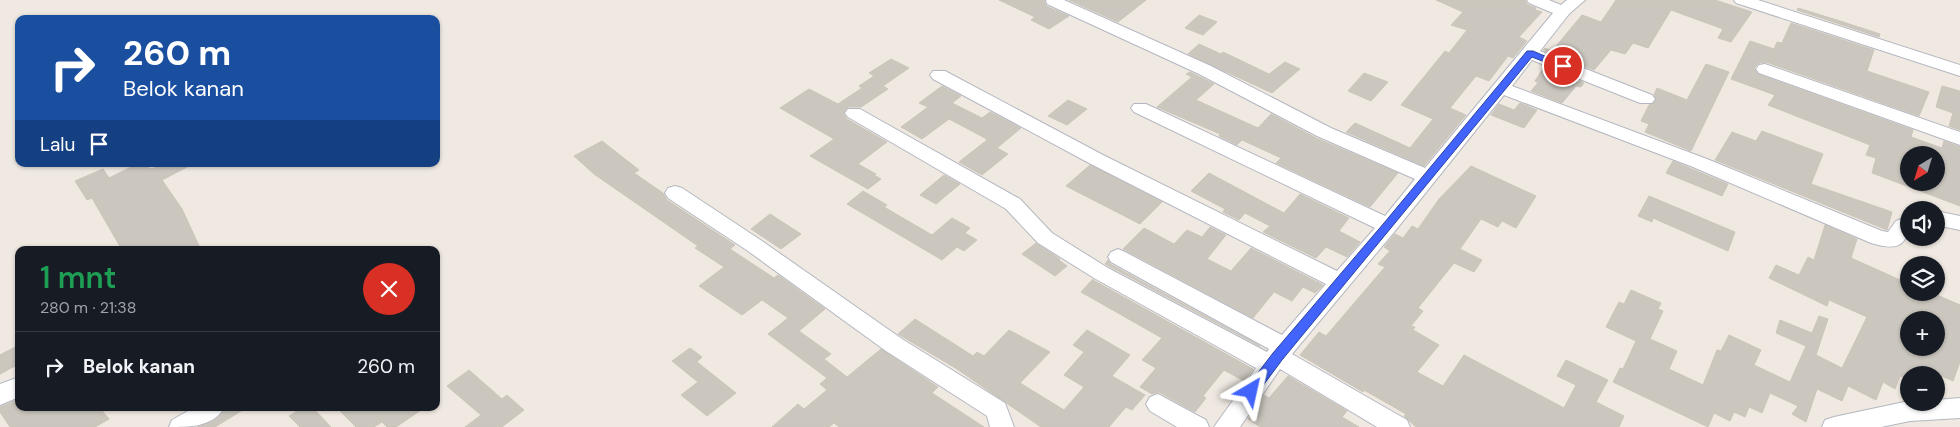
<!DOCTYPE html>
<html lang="id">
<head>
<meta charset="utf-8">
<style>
	:root { --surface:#171b24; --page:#242831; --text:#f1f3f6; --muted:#9ea1a6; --line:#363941 }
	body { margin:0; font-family:"DM Sans",sans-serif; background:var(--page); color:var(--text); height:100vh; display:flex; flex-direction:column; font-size:19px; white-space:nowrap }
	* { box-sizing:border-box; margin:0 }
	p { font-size:16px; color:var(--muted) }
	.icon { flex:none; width:28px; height:28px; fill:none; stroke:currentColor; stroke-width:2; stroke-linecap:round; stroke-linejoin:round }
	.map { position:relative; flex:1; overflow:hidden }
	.side { position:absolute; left:15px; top:246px; width:425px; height:165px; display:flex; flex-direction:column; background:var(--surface); border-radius:10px; box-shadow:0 1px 4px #0004 }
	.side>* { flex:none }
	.hud { position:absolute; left:15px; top:15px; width:425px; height:152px; border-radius:10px; box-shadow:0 1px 4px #0004; background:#1a4fa0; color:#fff; overflow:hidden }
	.needle { width:32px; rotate:218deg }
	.fabs { position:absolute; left:1900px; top:146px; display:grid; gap:10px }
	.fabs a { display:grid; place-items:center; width:45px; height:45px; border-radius:50%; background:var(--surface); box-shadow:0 1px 4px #0004; font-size:25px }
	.pin { position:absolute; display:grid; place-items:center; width:42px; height:42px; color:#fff; margin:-21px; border:2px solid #fff; border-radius:50%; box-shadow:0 1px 5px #0007 }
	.me { position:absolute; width:55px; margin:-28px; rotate:36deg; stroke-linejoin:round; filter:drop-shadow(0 0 4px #0008) }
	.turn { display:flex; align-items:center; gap:18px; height:105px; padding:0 25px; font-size:22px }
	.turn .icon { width:65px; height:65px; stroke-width:2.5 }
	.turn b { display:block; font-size:35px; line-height:42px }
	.then { display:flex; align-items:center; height:48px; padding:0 25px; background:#0003; gap:10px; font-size:19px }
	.round { display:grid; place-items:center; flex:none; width:52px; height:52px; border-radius:26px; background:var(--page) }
	.summary { display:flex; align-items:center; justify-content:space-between; height:85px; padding:0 25px }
	h1 { font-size:30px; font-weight:600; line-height:38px; color:#1e9e55 }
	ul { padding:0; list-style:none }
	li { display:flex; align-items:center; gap:15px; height:70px; padding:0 25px; border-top:1px solid var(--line) }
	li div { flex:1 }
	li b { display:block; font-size:19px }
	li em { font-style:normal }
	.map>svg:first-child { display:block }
</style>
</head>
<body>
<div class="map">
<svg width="1960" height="427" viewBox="0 0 1960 427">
	<rect width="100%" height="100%" fill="#efe9e1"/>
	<g fill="#cbc7bf" stroke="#cbc5ba" fill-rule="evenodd">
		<path d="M 999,0 L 1044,0 L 1046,6 L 1069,16 L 1049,29 L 1031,20 L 1035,17 Z"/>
		<path d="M 1069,0 L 1146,0 L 1118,22 Z"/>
		<path d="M 1436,0 L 1525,0 L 1528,5 L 1536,8 L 1535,10 L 1542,12 L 1519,37 L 1527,41 L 1513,58 L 1508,56 L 1489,81 L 1476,76 L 1450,108 L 1466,115 L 1424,166 L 1346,132 L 1355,123 L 1410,148 L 1433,119 L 1401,105 L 1445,51 L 1449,53 L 1467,30 L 1451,25 L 1463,12 Z"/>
		<path d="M 1616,0 L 1715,0 L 1752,12 L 1731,42 L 1718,38 L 1723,29 L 1671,10 L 1648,48 L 1633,43 L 1625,54 L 1611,50 L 1594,70 L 1543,50 L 1545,48 L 1552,51 L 1582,15 L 1601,22 Z"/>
		<path d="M 1798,8 L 1840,21 L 1880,34 L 1879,37 L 1797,10 Z"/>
		<path d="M 1199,15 L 1217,22 L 1203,35 L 1185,28 Z"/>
		<path d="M 1791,23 L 1874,50 L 1867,71 L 1929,92 L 1919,116 L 1766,62 L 1759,63 L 1754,68 L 1758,74 L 1913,130 L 1911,137 L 1942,148 L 1944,141 L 1960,147 L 1960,206 L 1872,173 L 1876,158 L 1866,155 L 1870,145 L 1768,105 L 1775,95 L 1731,79 L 1750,41 L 1774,49 L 1777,42 L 1782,43 ZM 1909,155 L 1936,155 L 1936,182 L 1909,182 Z"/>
		<path d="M 1199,44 L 1221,54 L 1223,52 L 1269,74 L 1285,62 L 1300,69 L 1272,93 L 1188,54 Z"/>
		<path d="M 891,59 L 909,68 L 883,86 L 888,89 L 861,107 L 848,107 L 843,113 L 847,119 L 887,142 L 858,164 L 876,174 L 874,175 L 881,179 L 868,189 L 810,156 L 834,139 L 780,108 L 809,89 L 838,104 L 862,88 L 859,86 L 874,76 L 869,73 Z"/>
		<path d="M 1706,64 L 1729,72 L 1691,151 L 1645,132 L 1649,124 L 1641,121 L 1649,105 L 1656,100 L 1654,95 L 1657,88 L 1687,100 Z"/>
		<path d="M 1544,67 L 1584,83 L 1581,87 L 1576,86 L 1562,103 L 1531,91 L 1538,83 L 1535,81 Z"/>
		<path d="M 1190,72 L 1214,84 L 1196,100 L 1258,128 L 1271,114 L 1316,138 L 1398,173 L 1370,207 L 1276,163 L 1281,158 L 1242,140 L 1237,145 L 1219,136 L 1220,134 L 1157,107 L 1192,77 L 1186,74 Z"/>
		<path d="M 1364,73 L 1388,82 L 1371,101 L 1348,91 Z"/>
		<path d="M 942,86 L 961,96 L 952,103 L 982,118 L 990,112 L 1021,128 L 997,148 L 1008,154 L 982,175 L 959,162 L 987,140 L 985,138 L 949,119 L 922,139 L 901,127 L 928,107 L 919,103 Z"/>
		<path d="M 1942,86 L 1960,91 L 1960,130 L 1949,126 L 1953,113 L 1936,107 Z"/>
		<path d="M 1068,100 L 1087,109 L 1067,125 L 1048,116 Z"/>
		<path d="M 1520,103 L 1537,110 L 1524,128 L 1491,115 L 1499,104 L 1514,110 Z"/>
		<path d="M 1762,131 L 1823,154 L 1811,184 L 1892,212 L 1887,230 L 1715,160 L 1732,132 L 1756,141 Z"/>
		<path d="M 602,141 L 639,170 L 634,173 L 663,193 L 667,200 L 735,245 L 730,249 L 774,278 L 778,275 L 825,309 L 799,331 L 831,354 L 824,359 L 847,377 L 881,349 L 938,387 L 932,393 L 984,427 L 839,427 L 834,423 L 829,427 L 772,427 L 798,404 L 804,409 L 827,390 L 820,384 L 827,378 L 768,334 L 788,318 L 762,300 L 742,315 L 699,286 L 724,267 L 695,248 L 698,246 L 594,174 L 574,156 Z"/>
		<path d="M 1673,161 L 1692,169 L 1728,184 L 1722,196 L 1666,173 Z"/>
		<path d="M 137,164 L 152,169 L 163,164 L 193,164 L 162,180 L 182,209 L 201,250 L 122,250 L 92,198 L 87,200 L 75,181 L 103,169 L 109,178 Z"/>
		<path d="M 1090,165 L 1162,202 L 1140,224 L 1066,186 Z"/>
		<path d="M 1471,166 L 1536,196 L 1516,228 L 1502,221 L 1498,227 L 1481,219 L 1460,249 L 1482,260 L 1474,272 L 1454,263 L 1418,308 L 1423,311 L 1411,326 L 1415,327 L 1413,330 L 1439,345 L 1417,372 L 1443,386 L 1464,355 L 1564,408 L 1576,385 L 1557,376 L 1566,360 L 1608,380 L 1596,402 L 1624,416 L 1619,427 L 1416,427 L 1404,416 L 1406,414 L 1364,390 L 1363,392 L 1300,355 L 1319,332 L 1326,336 L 1385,267 L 1378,264 L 1390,251 L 1384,247 L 1395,234 L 1403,238 L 1412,226 L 1418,229 L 1439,199 Z"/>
		<path d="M 1209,173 L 1284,213 L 1300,194 L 1349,218 L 1339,231 L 1360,242 L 1347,257 L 1326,247 L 1316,258 L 1263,232 L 1270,226 L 1245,213 L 1239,220 L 1223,212 L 1225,209 L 1191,191 Z"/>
		<path d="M 944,175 L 960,184 L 936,204 L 920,195 Z"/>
		<path d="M 863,191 L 887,205 L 884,207 L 932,235 L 952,218 L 970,228 L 965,233 L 977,240 L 964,251 L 957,247 L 942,260 L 847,204 Z"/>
		<path d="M 1649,196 L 1735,232 L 1728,251 L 1653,218 L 1652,222 L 1638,216 Z"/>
		<path d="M 770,214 L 801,234 L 781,249 L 751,229 Z"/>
		<path d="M 1825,225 L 1857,239 L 1851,258 L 1909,284 L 1909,292 L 1930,292 L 1960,305 L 1960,362 L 1953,381 L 1940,375 L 1909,375 L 1909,380 L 1900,376 L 1895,389 L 1883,382 L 1876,400 L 1848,386 L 1842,401 L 1817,389 L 1806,422 L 1792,414 L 1798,406 L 1770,393 L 1762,413 L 1749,407 L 1745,417 L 1734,412 L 1730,421 L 1714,413 L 1708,427 L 1613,382 L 1620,368 L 1623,369 L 1636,341 L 1606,327 L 1619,302 L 1624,304 L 1631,290 L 1661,303 L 1658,309 L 1663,311 L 1650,339 L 1677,351 L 1669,369 L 1703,385 L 1717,350 L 1721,351 L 1729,335 L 1761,350 L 1754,365 L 1790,382 L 1806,346 L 1776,333 L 1780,320 L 1812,333 L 1819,316 L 1828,319 L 1816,355 L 1842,368 L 1867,317 L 1829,300 L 1827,306 L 1769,278 L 1776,265 L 1799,275 L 1808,257 L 1814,260 ZM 1909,320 L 1936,320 L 1936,348 L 1909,348 Z"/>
		<path d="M 1210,227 L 1226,235 L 1207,259 L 1231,271 L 1251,248 L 1323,285 L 1315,293 L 1303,287 L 1292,301 L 1274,292 L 1253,318 L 1123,249 L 1144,228 L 1174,244 L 1187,230 L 1202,237 Z"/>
		<path d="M 1036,243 L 1060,259 L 1059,260 L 1067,266 L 1055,276 L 1022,254 Z"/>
		<path d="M 1108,260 L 1110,264 L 1260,346 L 1109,266 L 1105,264 Z"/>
		<path d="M 1093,279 L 1093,280 L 1253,369 L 1244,381 L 1224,370 L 1203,396 L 1206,398 L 1195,412 L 1159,392 L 1152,394 L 1140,387 L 1156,368 L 1142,360 L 1162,338 L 1081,292 Z"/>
		<path d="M 915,319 L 973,356 L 977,352 L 984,356 L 1009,330 L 1050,352 L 1020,383 L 1064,410 L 1084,387 L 1064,375 L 1084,352 L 1073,345 L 1087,330 L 1130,355 L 1112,376 L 1145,395 L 1132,410 L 1126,407 L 1109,427 L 1041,427 L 957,369 L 898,334 Z"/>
		<path d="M 19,345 L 19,364 L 0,374 L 0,355 Z"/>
		<path d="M 690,348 L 702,357 L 697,362 L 736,393 L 707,416 L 681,395 L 698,382 L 672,361 Z"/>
		<path d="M 469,370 L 502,399 L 507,395 L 524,410 L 502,427 L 465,427 L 481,415 L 447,386 Z"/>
		<path d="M 1288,376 L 1347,411 L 1342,417 L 1359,427 L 1260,427 L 1248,419 L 1264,395 L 1269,398 Z"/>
		<path d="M 19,399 L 19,408 L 100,408 L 109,419 L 95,427 L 10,427 L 0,412 L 0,407 Z"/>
		<path d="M 226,408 L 246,408 L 215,427 L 197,427 L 215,420 Z"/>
		<path d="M 302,408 L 313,408 L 331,427 L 300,427 L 289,416 Z"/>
		<path d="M 337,408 L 424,408 L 396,427 L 387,427 L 382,422 L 374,427 L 356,427 Z"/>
	</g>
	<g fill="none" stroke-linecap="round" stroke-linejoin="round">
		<defs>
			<g id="minor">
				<path d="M 1046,0 L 1064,0 L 1211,66 L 1331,128 L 1425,168 L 1553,13 L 1529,3 L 1527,0 L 1549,0 L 1561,5 L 1567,0 L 1585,0 L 1569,14 L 1540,51 L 1652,95 L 1655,99 L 1652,103 L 1640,103 L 1532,60 L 1512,86 L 1707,159 L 1882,231 L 1888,232 L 1896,221 L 1909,216 C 1909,245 1900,252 1871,243 L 1693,167 L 1504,95 L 1395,231 L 1292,354 L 1407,420 L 1410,427 L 1377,427 L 1280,369 L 1240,427 L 1214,427 L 1256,368 L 1094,278 L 1038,243 L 1006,209 L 848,117 L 845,113 L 848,109 L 860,109 L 1020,199 L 1052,233 L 1108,268 L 1267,352 L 1269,349 L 1111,262 L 1108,257 L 1111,252 L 1118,249 L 1125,252 L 1282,335 L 1326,284 L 1089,163 L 933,79 L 930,75 L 933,71 L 945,71 L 1103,155 L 1337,271 L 1375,228 L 1134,112 L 1131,108 L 1134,104 L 1146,104 L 1385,216 L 1415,179 L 1317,136 L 1199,74 L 1047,4 Z"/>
				<path d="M 1734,0 L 1758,0 L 1960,65 L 1960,76 L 1736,3 Z"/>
				<path d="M 1765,64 L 1960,132 L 1960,145 L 1759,73 L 1756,69 L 1759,65 Z"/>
				<path d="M 675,186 L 682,188 L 762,241 L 902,339 L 1005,403 L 1014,427 L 990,427 L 987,416 L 886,351 L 748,251 L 668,198 L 665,193 L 668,188 Z"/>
				<path d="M 1936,211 L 1960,216 L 1960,230 L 1936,225 Z"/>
				<path d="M 19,377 L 19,397 L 0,405 L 0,384 Z"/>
				<path d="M 1158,394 L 1206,420 L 1209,427 L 1177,427 L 1150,411 L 1146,404 L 1150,397 Z"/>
				<path d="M 1960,398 L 1960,418 L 1910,421 L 1881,427 L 1822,427 L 1825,420 L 1834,417 L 1909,401 L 1936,402 L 1936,400 Z"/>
				<path d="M 193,408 L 224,408 C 213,427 189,427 169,427 L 172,420 Z"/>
			</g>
		</defs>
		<use href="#minor" stroke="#b4b7c1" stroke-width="2"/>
		<use href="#minor" fill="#fff" fill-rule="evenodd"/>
	</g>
	<path fill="#4264fb" stroke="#2b41a3" d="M 1527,51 L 1533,51 L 1568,66 L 1560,68 L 1532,57 L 1282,360 L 1256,395 L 1247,395 L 1245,391 L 1247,387 L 1273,353 L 1384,223 Z"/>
</svg>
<div class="fabs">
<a><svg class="needle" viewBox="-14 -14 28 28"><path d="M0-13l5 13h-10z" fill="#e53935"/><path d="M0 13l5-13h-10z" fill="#9ea1a6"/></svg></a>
<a><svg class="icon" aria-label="sound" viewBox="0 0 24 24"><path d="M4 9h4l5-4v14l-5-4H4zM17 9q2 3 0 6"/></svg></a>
<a><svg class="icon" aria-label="layers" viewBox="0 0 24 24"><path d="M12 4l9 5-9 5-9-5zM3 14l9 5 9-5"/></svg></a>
<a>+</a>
<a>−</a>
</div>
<div class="pin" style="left:1563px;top:66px;background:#d93025"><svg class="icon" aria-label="arrive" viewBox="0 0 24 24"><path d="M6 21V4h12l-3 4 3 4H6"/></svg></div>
<svg class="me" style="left:1251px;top:391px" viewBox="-20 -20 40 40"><path d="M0-17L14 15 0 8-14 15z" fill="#4264fb" stroke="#fff" stroke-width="4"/></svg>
<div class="hud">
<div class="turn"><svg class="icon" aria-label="right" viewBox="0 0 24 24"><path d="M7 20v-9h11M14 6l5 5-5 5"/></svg><div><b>260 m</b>Belok kanan</div></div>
<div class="then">Lalu<svg class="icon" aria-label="arrive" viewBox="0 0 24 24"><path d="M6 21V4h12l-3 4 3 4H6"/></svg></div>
</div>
<section class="side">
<div class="summary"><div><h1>1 mnt</h1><p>280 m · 21:38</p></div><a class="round" style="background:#d93025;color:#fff"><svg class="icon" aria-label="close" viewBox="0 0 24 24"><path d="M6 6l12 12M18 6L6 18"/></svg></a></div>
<ul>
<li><svg class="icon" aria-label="right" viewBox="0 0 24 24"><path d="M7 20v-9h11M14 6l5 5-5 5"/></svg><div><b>Belok kanan</b></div><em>260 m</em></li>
</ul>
</section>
</div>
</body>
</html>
